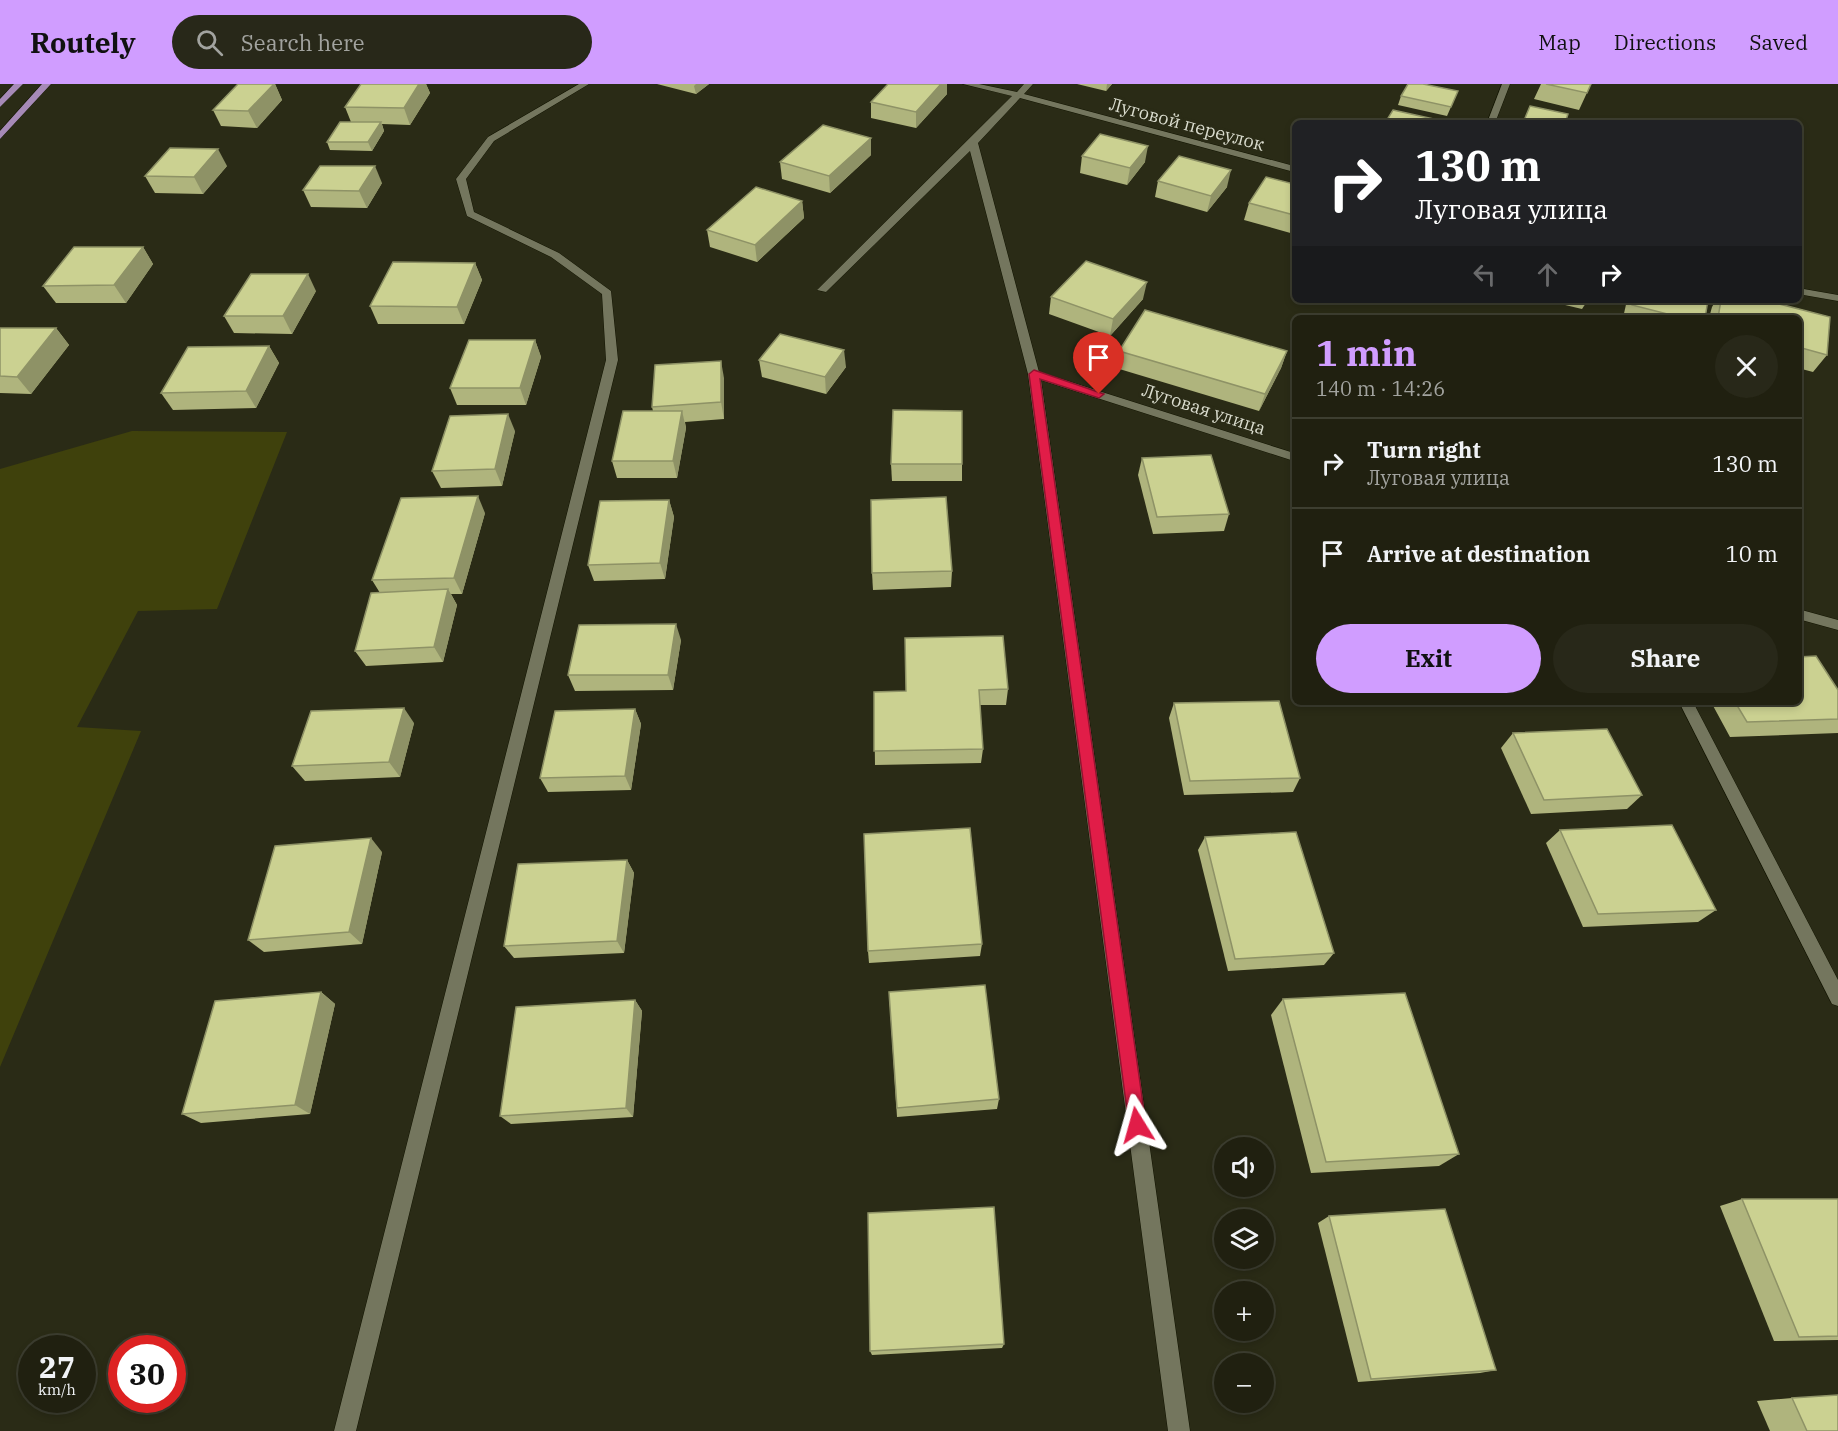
<!DOCTYPE html>
<html lang="en">
<head>
<meta charset="utf-8">
<style>
	:root { --surface:#202010; --page:#282819; --text:#f1f3f6; --muted:#a2a39f; --line:#3d3e30; --accent:#d09dff }
	body { margin:0; font-family:"IBM Plex Serif",serif; background:var(--page); color:var(--text); height:100vh; display:flex; flex-direction:column; font-size:22px; white-space:nowrap }
	* { box-sizing:border-box; margin:0 }
	p { font-size:20px; color:var(--muted) }
	.icon { flex:none; width:33px; height:33px; fill:none; stroke:currentColor; stroke-width:2; stroke-linecap:round; stroke-linejoin:round }
	.map { position:relative; flex:1; overflow:hidden }
	.details { position:absolute; left:1292px; top:231px; width:510px; height:390px; display:flex; flex-direction:column; background:var(--surface); border-radius:9px; box-shadow:0 3px 9px #0003,0 0 0 2px var(--line) }
	.details>* { flex:none }
	.guide { position:absolute; left:1292px; top:36px; width:510px; height:183px; border-radius:9px; box-shadow:0 3px 9px #0003,0 0 0 2px var(--line); background:#202124; color:#fff; overflow:hidden }
	.fabs { position:absolute; left:1214px; top:1053px; display:grid; gap:12px }
	.fabs a { display:grid; place-items:center; width:60px; height:60px; border-radius:50%; background:var(--surface); box-shadow:0 3px 9px #0003,0 0 0 2px var(--line); font-size:30px }
	.speed { position:absolute; left:18px; top:1251px; display:flex; gap:12px; font-size:30px; font-weight:700; text-align:center }
	.speed>* { display:grid; place-content:center; width:78px; height:78px; border-radius:50%; background:var(--surface); box-shadow:0 3px 9px #0003,0 0 0 2px var(--line); line-height:1 }
	.speed small { font-size:15px; font-weight:400 }
	.speed .limit { border:9px solid #d22; background:#fff; color:#111 }
	.pin { position:absolute; display:grid; place-items:center; width:51px; height:51px; color:#fff; margin:-62px -26px; border-radius:50% 50% 50% 0; rotate:-45deg; box-shadow:0 0 6px #0007 }
	.pin .icon { rotate:45deg }
	.me { position:absolute; width:66px; margin:-33px; rotate:352deg; stroke-linejoin:round; filter:drop-shadow(0 0 4px #0008) }
	.turn { display:flex; align-items:center; gap:21px; height:126px; padding:0 24px; font-size:27px }
	.turn .icon { width:78px; height:78px; stroke-width:2.5 }
	.turn b { display:block; font-size:42px; line-height:51px }
	.lanes { display:flex; align-items:center; height:57px; padding:0 24px; background:#0003; justify-content:center; gap:30px; direction:ltr }
	.lanes .off { opacity:.35 }
	.round { display:grid; place-items:center; flex:none; width:63px; height:63px; border-radius:32px; background:var(--page) }
	.overview { display:flex; align-items:center; justify-content:space-between; height:102px; padding:0 24px }
	h1 { font-size:36px; font-weight:700; line-height:45px; color:var(--accent) }
	.button { display:flex; gap:12px; margin-top:auto; padding:12px 24px }
	.button a { flex:1; height:69px; border-radius:36px; background:var(--accent); color:#111; font-size:24px; font-weight:700; line-height:69px; text-align:center }
	.button a+a { background:var(--page); color:var(--text) }
	ul { padding:0; list-style:none }
	li { display:flex; align-items:center; gap:18px; height:90px; padding:0 24px; border-top:2px solid var(--line) }
	li div { flex:1 }
	li b { display:block; font-size:22px }
	li em { font-style:normal }
	header { display:flex; align-items:center; gap:36px; box-sizing:border-box; height:84px; padding:0 30px; background:var(--accent); color:#111 }
	header strong { font-size:28px }
	nav { display:flex; gap:33px; margin-inline-start:auto; font-size:21px }
	.search { width:420px; height:54px; background:var(--page); display:flex; align-items:center; gap:15px; box-sizing:border-box; padding:0 21px; border-radius:33px; color:var(--muted); font-size:22px }
	.map>svg:first-child { display:block }
</style>
</head>
<body>
<header>
<strong>Routely</strong>
<div class="search"><svg class="icon" aria-label="search" viewBox="0 0 24 24"><circle cx="10" cy="10" r="6"/><path d="M15 15l6 6"/></svg>Search here</div>
<nav><a>Map</a><a>Directions</a><a>Saved</a></nav>
</header>
<div class="map">
<svg width="1838" height="1347" viewBox="0 0 1838 1347">
	<rect width="100%" height="100%" fill="#2a2b16"/>
	<path fill="#3f410c" d="M 132,347 L 287,348 L 217,525 L 138,527 L 77,643 L 141,647 L 0,983 L 0,385 Z"/>
	<g fill="none" stroke-linecap="round" stroke-linejoin="round">
		<defs>
			<g id="street">
				<path d="M 579,0 L 589,0 L 494,57 L 466,95 L 474,128 L 559,169 L 611,207 L 618,276 L 356,1347 L 334,1347 L 606,276 L 602,210 L 551,173 L 467,132 L 456,95 L 488,53 Z"/>
				<path d="M 963,0 L 979,0 L 1017,8 L 1024,0 L 1033,0 L 1024,10 L 1294,82 L 1294,88 L 1020,14 L 978,59 L 1039,288 L 1294,369 L 1294,377 L 1041,296 L 1190,1347 L 1168,1347 L 1028,290 L 970,67 L 826,208 L 817,206 L 1012,12 Z"/>
				<path d="M 1502,0 L 1510,0 L 1495,39 L 1487,39 Z"/>
				<path d="M 1798,204 L 1838,211 L 1838,217 L 1798,210 Z"/>
				<path d="M 1798,525 L 1838,536 L 1838,546 L 1798,535 Z"/>
				<path d="M 1679,618 L 1693,618 L 1838,896 L 1838,922 L 1832,920 Z"/>
			</g>
			<g id="primary">
				<path d="M 14,0 L 23,0 L 0,23 L 0,15 Z"/>
				<path d="M 42,0 L 51,0 L 0,55 L 0,47 Z"/>
			</g>
		</defs>
		<use href="#street" stroke="#121401" stroke-width="1"/>
		<use href="#primary" stroke="#121401" stroke-width="1"/>
		<use href="#street" fill="#74765e" fill-rule="evenodd"/>
		<use href="#primary" fill="#a68ab7" fill-rule="evenodd"/>
	</g>
	<g fill="#afb47d">
		<path d="M 238,0 L 275,0 L 282,16 L 257,44 L 221,42 L 213,26 Z"/>
		<path d="M 361,0 L 426,0 L 430,9 L 410,41 L 382,40 L 384,47 L 372,67 L 330,66 L 327,58 L 351,38 L 345,23 Z"/>
		<path d="M 657,0 L 709,0 L 696,10 Z"/>
		<path d="M 888,0 L 947,0 L 947,10 L 916,44 L 871,34 L 871,18 Z"/>
		<path d="M 1077,0 L 1112,0 L 1106,7 Z"/>
		<path d="M 1541,0 L 1591,0 L 1579,26 L 1534,15 Z"/>
		<path d="M 1458,7 L 1447,32 L 1398,21 L 1401,12 Z"/>
		<path d="M 871,54 L 871,71 L 830,109 L 782,95 L 780,78 Z"/>
		<path d="M 1082,72 L 1145,78 L 1127,101 L 1080,89 Z"/>
		<path d="M 227,82 L 203,110 L 155,109 L 145,92 Z"/>
		<path d="M 1158,97 L 1227,103 L 1207,128 L 1155,113 Z"/>
		<path d="M 382,99 L 367,124 L 311,123 L 303,106 Z"/>
		<path d="M 1294,100 L 1294,150 L 1244,136 L 1249,119 Z"/>
		<path d="M 802,117 L 804,134 L 757,178 L 710,163 L 707,146 Z"/>
		<path d="M 143,163 L 153,180 L 126,219 L 56,219 L 43,202 Z"/>
		<path d="M 475,179 L 482,196 L 464,240 L 378,240 L 370,222 Z"/>
		<path d="M 316,207 L 292,250 L 234,249 L 224,232 Z"/>
		<path d="M 1051,213 L 1143,215 L 1110,252 L 1049,230 Z"/>
		<path d="M 1544,216 L 1588,216 L 1582,225 Z"/>
		<path d="M 1627,216 L 1708,216 L 1705,234 L 1623,234 Z"/>
		<path d="M 1716,216 L 1764,216 L 1830,233 L 1827,271 L 1813,288 L 1798,284 L 1798,234 L 1709,234 L 1712,223 Z"/>
		<path d="M 0,244 L 56,244 L 69,261 L 31,310 L 0,309 Z"/>
		<path d="M 535,256 L 541,273 L 526,321 L 457,321 L 450,304 Z"/>
		<path d="M 269,262 L 279,279 L 256,324 L 173,326 L 161,309 Z"/>
		<path d="M 1119,267 L 1287,267 L 1281,284 L 1259,327 L 1116,284 Z"/>
		<path d="M 759,276 L 846,283 L 826,310 L 762,293 Z"/>
		<path d="M 724,294 L 724,335 L 685,338 L 686,344 L 677,394 L 617,394 L 612,377 L 653,327 L 652,323 Z"/>
		<path d="M 515,347 L 502,402 L 441,404 L 432,387 Z"/>
		<path d="M 1142,374 L 1229,430 L 1224,447 L 1153,450 L 1138,391 Z"/>
		<path d="M 891,380 L 962,380 L 962,397 L 892,397 Z"/>
		<path d="M 669,416 L 674,433 L 665,495 L 594,497 L 588,481 Z"/>
		<path d="M 485,429 L 462,510 L 451,510 L 457,521 L 443,578 L 366,582 L 355,567 L 380,509 L 372,496 Z"/>
		<path d="M 952,487 L 951,503 L 873,506 L 872,489 Z"/>
		<path d="M 681,556 L 673,606 L 575,607 L 568,591 Z"/>
		<path d="M 1008,605 L 1006,621 L 980,621 L 983,665 L 981,679 L 875,681 L 874,608 Z"/>
		<path d="M 1838,606 L 1838,649 L 1730,653 L 1711,618 L 1798,618 Z"/>
		<path d="M 1174,619 L 1300,694 L 1293,708 L 1184,711 L 1169,634 Z"/>
		<path d="M 635,625 L 641,640 L 631,706 L 548,708 L 540,694 Z"/>
		<path d="M 414,639 L 400,693 L 305,697 L 292,682 Z"/>
		<path d="M 1513,649 L 1642,711 L 1627,725 L 1531,730 L 1501,664 Z"/>
		<path d="M 1560,746 L 1716,826 L 1698,838 L 1583,843 L 1546,759 Z"/>
		<path d="M 1205,753 L 1334,869 L 1324,881 L 1228,887 L 1198,766 Z"/>
		<path d="M 382,768 L 362,860 L 264,868 L 248,856 Z"/>
		<path d="M 627,776 L 634,789 L 624,869 L 514,874 L 504,862 Z"/>
		<path d="M 982,860 L 980,872 L 869,879 L 868,867 Z"/>
		<path d="M 321,908 L 335,920 L 310,1030 L 201,1039 L 182,1030 Z"/>
		<path d="M 889,908 L 999,1015 L 997,1025 L 897,1033 Z"/>
		<path d="M 1283,915 L 1459,1070 L 1439,1082 L 1311,1089 L 1271,931 Z"/>
		<path d="M 635,916 L 642,927 L 633,1033 L 511,1040 L 500,1032 Z"/>
		<path d="M 1742,1115 L 1838,1115 L 1838,1256 L 1774,1257 L 1720,1122 Z"/>
		<path d="M 1329,1132 L 1496,1286 L 1480,1289 L 1358,1298 L 1318,1139 Z"/>
		<path d="M 1004,1260 L 1002,1264 L 872,1271 L 870,1267 Z"/>
		<path d="M 1792,1314 L 1838,1347 L 1770,1347 L 1757,1317 Z"/>
	</g>
	<g fill="#8e9266">
		<path d="M 274,0 L 275,0 L 282,16 L 257,44 L 248,27 Z"/>
		<path d="M 419,0 L 426,0 L 430,9 L 410,41 L 404,24 Z"/>
		<path d="M 696,0 L 709,0 L 696,10 L 694,2 Z"/>
		<path d="M 941,0 L 947,0 L 947,10 L 916,44 L 916,28 Z"/>
		<path d="M 1107,0 L 1112,0 L 1106,7 Z"/>
		<path d="M 381,38 L 384,47 L 372,67 L 368,58 Z"/>
		<path d="M 871,54 L 871,71 L 830,109 L 829,92 Z"/>
		<path d="M 1148,62 L 1145,78 L 1127,101 L 1130,84 Z"/>
		<path d="M 218,65 L 227,82 L 203,110 L 194,93 Z"/>
		<path d="M 375,82 L 382,99 L 367,124 L 359,107 Z"/>
		<path d="M 1231,86 L 1227,103 L 1207,128 L 1211,112 Z"/>
		<path d="M 802,117 L 804,134 L 757,178 L 755,161 Z"/>
		<path d="M 143,163 L 153,180 L 126,219 L 114,201 Z"/>
		<path d="M 475,179 L 482,196 L 464,240 L 457,223 Z"/>
		<path d="M 308,190 L 316,207 L 292,250 L 283,232 Z"/>
		<path d="M 1147,198 L 1143,215 L 1110,252 L 1113,235 Z"/>
		<path d="M 56,244 L 69,261 L 31,310 L 17,293 Z"/>
		<path d="M 535,256 L 541,273 L 526,321 L 520,304 Z"/>
		<path d="M 269,262 L 279,279 L 256,324 L 246,307 Z"/>
		<path d="M 844,266 L 846,283 L 826,310 L 825,293 Z"/>
		<path d="M 1287,267 L 1281,284 L 1259,327 L 1265,310 Z"/>
		<path d="M 721,277 L 724,294 L 724,335 L 721,318 Z"/>
		<path d="M 682,327 L 686,344 L 677,394 L 673,377 Z"/>
		<path d="M 508,330 L 515,347 L 502,402 L 495,385 Z"/>
		<path d="M 478,412 L 485,429 L 462,510 L 454,494 Z"/>
		<path d="M 669,416 L 674,433 L 665,495 L 660,479 Z"/>
		<path d="M 448,505 L 457,521 L 443,578 L 434,563 Z"/>
		<path d="M 676,540 L 681,556 L 673,606 L 668,591 Z"/>
		<path d="M 404,624 L 414,639 L 400,693 L 389,678 Z"/>
		<path d="M 635,625 L 641,640 L 631,706 L 625,692 Z"/>
		<path d="M 371,754 L 382,768 L 362,860 L 349,848 Z"/>
		<path d="M 627,776 L 634,789 L 624,869 L 617,857 Z"/>
		<path d="M 321,908 L 335,920 L 310,1030 L 295,1021 Z"/>
		<path d="M 635,916 L 642,927 L 633,1033 L 626,1024 Z"/>
	</g>
	<g fill="#cbd191" stroke="#8e9266" stroke-width="1.5">
		<path d="M 238,0 L 274,0 L 248,27 L 213,26 Z"/>
		<path d="M 361,0 L 419,0 L 404,24 L 345,23 Z"/>
		<path d="M 888,0 L 941,0 L 916,28 L 871,18 Z"/>
		<path d="M 1408,0 L 1423,0 L 1458,7 L 1451,23 L 1401,12 Z"/>
		<path d="M 1546,0 L 1591,0 L 1587,9 Z"/>
		<path d="M 1530,22 L 1568,30 L 1565,39 L 1523,39 Z"/>
		<path d="M 1393,26 L 1447,38 L 1446,39 L 1385,39 Z"/>
		<path d="M 340,38 L 381,38 L 368,58 L 327,58 Z"/>
		<path d="M 823,41 L 871,54 L 829,92 L 780,78 Z"/>
		<path d="M 1100,50 L 1148,62 L 1130,84 L 1082,72 Z"/>
		<path d="M 170,64 L 218,65 L 194,93 L 145,92 Z"/>
		<path d="M 1179,72 L 1231,86 L 1211,112 L 1158,97 Z"/>
		<path d="M 320,82 L 375,82 L 359,107 L 303,106 Z"/>
		<path d="M 1266,93 L 1294,100 L 1294,131 L 1249,119 Z"/>
		<path d="M 756,103 L 802,117 L 755,161 L 707,146 Z"/>
		<path d="M 74,163 L 143,163 L 114,201 L 43,202 Z"/>
		<path d="M 1086,177 L 1147,198 L 1113,235 L 1051,213 Z"/>
		<path d="M 393,178 L 475,179 L 457,223 L 370,222 Z"/>
		<path d="M 251,190 L 308,190 L 283,232 L 224,232 Z"/>
		<path d="M 1633,216 L 1708,216 L 1705,234 L 1683,234 L 1632,221 Z"/>
		<path d="M 1721,216 L 1764,216 L 1830,233 L 1827,271 L 1798,263 L 1798,234 L 1718,234 Z"/>
		<path d="M 1145,226 L 1287,267 L 1265,310 L 1119,267 Z"/>
		<path d="M 0,244 L 56,244 L 17,293 L 0,292 Z"/>
		<path d="M 780,250 L 844,266 L 825,293 L 759,276 Z"/>
		<path d="M 469,256 L 535,256 L 520,304 L 450,304 Z"/>
		<path d="M 269,262 L 246,307 L 161,309 L 188,263 Z"/>
		<path d="M 721,277 L 721,318 L 652,323 L 655,281 Z"/>
		<path d="M 893,326 L 962,327 L 962,380 L 891,380 Z"/>
		<path d="M 623,327 L 682,327 L 673,377 L 612,377 Z"/>
		<path d="M 508,330 L 495,385 L 432,387 L 450,332 Z"/>
		<path d="M 1211,371 L 1229,430 L 1157,433 L 1142,374 Z"/>
		<path d="M 478,412 L 454,494 L 372,496 L 401,414 Z"/>
		<path d="M 946,413 L 952,487 L 872,489 L 871,416 Z"/>
		<path d="M 669,416 L 660,479 L 588,481 L 600,417 Z"/>
		<path d="M 448,505 L 434,563 L 355,567 L 371,509 Z"/>
		<path d="M 676,540 L 668,591 L 568,591 L 579,541 Z"/>
		<path d="M 1003,552 L 1008,605 L 979,606 L 983,665 L 874,667 L 874,608 L 906,607 L 905,554 Z"/>
		<path d="M 1816,572 L 1838,606 L 1838,635 L 1747,638 L 1735,618 L 1798,618 L 1798,573 Z"/>
		<path d="M 1279,617 L 1300,694 L 1190,697 L 1174,619 Z"/>
		<path d="M 404,624 L 389,678 L 292,682 L 311,627 Z"/>
		<path d="M 635,625 L 625,692 L 540,694 L 555,627 Z"/>
		<path d="M 1607,645 L 1642,711 L 1544,716 L 1513,649 Z"/>
		<path d="M 1672,741 L 1716,826 L 1598,830 L 1560,746 Z"/>
		<path d="M 970,744 L 982,860 L 868,867 L 864,750 Z"/>
		<path d="M 1296,748 L 1334,869 L 1235,875 L 1205,753 Z"/>
		<path d="M 371,754 L 349,848 L 248,856 L 275,762 Z"/>
		<path d="M 627,776 L 617,857 L 504,862 L 518,780 Z"/>
		<path d="M 985,901 L 999,1015 L 897,1024 L 889,908 Z"/>
		<path d="M 321,908 L 295,1021 L 182,1030 L 215,917 Z"/>
		<path d="M 1405,909 L 1459,1070 L 1326,1078 L 1283,915 Z"/>
		<path d="M 635,916 L 626,1024 L 500,1032 L 516,923 Z"/>
		<path d="M 1742,1115 L 1838,1115 L 1838,1252 L 1799,1253 Z"/>
		<path d="M 994,1123 L 1004,1260 L 870,1267 L 868,1129 Z"/>
		<path d="M 1445,1125 L 1496,1286 L 1371,1295 L 1329,1132 Z"/>
		<path d="M 1838,1311 L 1838,1347 L 1807,1347 L 1792,1314 Z"/>
	</g>
	<path fill="#e11d48" stroke="#92132f" stroke-width="1.5" d="M 1034,286 L 1104,310 L 1099,314 L 1040,295 L 1146,1041 L 1143,1047 L 1137,1050 L 1131,1047 L 1129,1041 L 1029,290 Z"/>
	<g text-anchor="middle" dominant-baseline="central" stroke-width="6" stroke-linejoin="round" paint-order="stroke">
		<g font-size="18" fill="#dadcce" stroke="#2a2b16">
			<text transform="translate(1187 40) rotate(15)">Луговой переулок</text>
			<text transform="translate(1204 325) rotate(18)">Луговая улица</text>
		</g>
	</g>
</svg>
<div class="fabs">
<a><svg class="icon" aria-label="sound" viewBox="0 0 24 24"><path d="M4 9h4l5-4v14l-5-4H4zM17 9q2 3 0 6"/></svg></a>
<a><svg class="icon" aria-label="layers" viewBox="0 0 24 24"><path d="M12 4l9 5-9 5-9-5zM3 14l9 5 9-5"/></svg></a>
<a>+</a>
<a>−</a>
</div>
<div class="speed"><div>27<small>km/h</small></div><div class="limit">30</div></div>
<div class="pin" style="left:1099px;top:310px;background:#d93025"><svg class="icon" aria-label="arrive" viewBox="0 0 24 24"><path d="M6 21V4h12l-3 4 3 4H6"/></svg></div>
<svg class="me" style="left:1137px;top:1041px" viewBox="-20 -20 40 40"><path d="M0-17L14 15 0 8-14 15z" fill="#e11d48" stroke="#fff" stroke-width="4"/></svg>
<div class="guide">
<div class="turn"><svg class="icon" aria-label="right" viewBox="0 0 24 24"><path d="M7 20v-9h11M14 6l5 5-5 5"/></svg><div><b>130 m</b>Луговая улица</div></div>
<div class="lanes"><svg class="icon off" aria-label="left" viewBox="0 0 24 24"><path d="M17 20v-9H6M10 6l-5 5 5 5"/></svg><svg class="icon off" aria-label="ahead" viewBox="0 0 24 24"><path d="M12 20V5M6 11l6-6 6 6"/></svg><svg class="icon" aria-label="right" viewBox="0 0 24 24"><path d="M7 20v-9h11M14 6l5 5-5 5"/></svg></div>
</div>
<section class="details">
<div class="overview"><div><h1>1 min</h1><p>140 m · 14:26</p></div><a class="round"><svg class="icon" aria-label="close" viewBox="0 0 24 24"><path d="M6 6l12 12M18 6L6 18"/></svg></a></div>
<ul>
<li><svg class="icon" aria-label="right" viewBox="0 0 24 24"><path d="M7 20v-9h11M14 6l5 5-5 5"/></svg><div><b>Turn right</b><p>Луговая улица</p></div><em>130 m</em></li>
<li><svg class="icon" aria-label="arrive" viewBox="0 0 24 24"><path d="M6 21V4h12l-3 4 3 4H6"/></svg><div><b>Arrive at destination</b></div><em>10 m</em></li>
</ul>
<div class="button"><a>Exit</a><a>Share</a></div>
</section>
</div>
</body>
</html>
